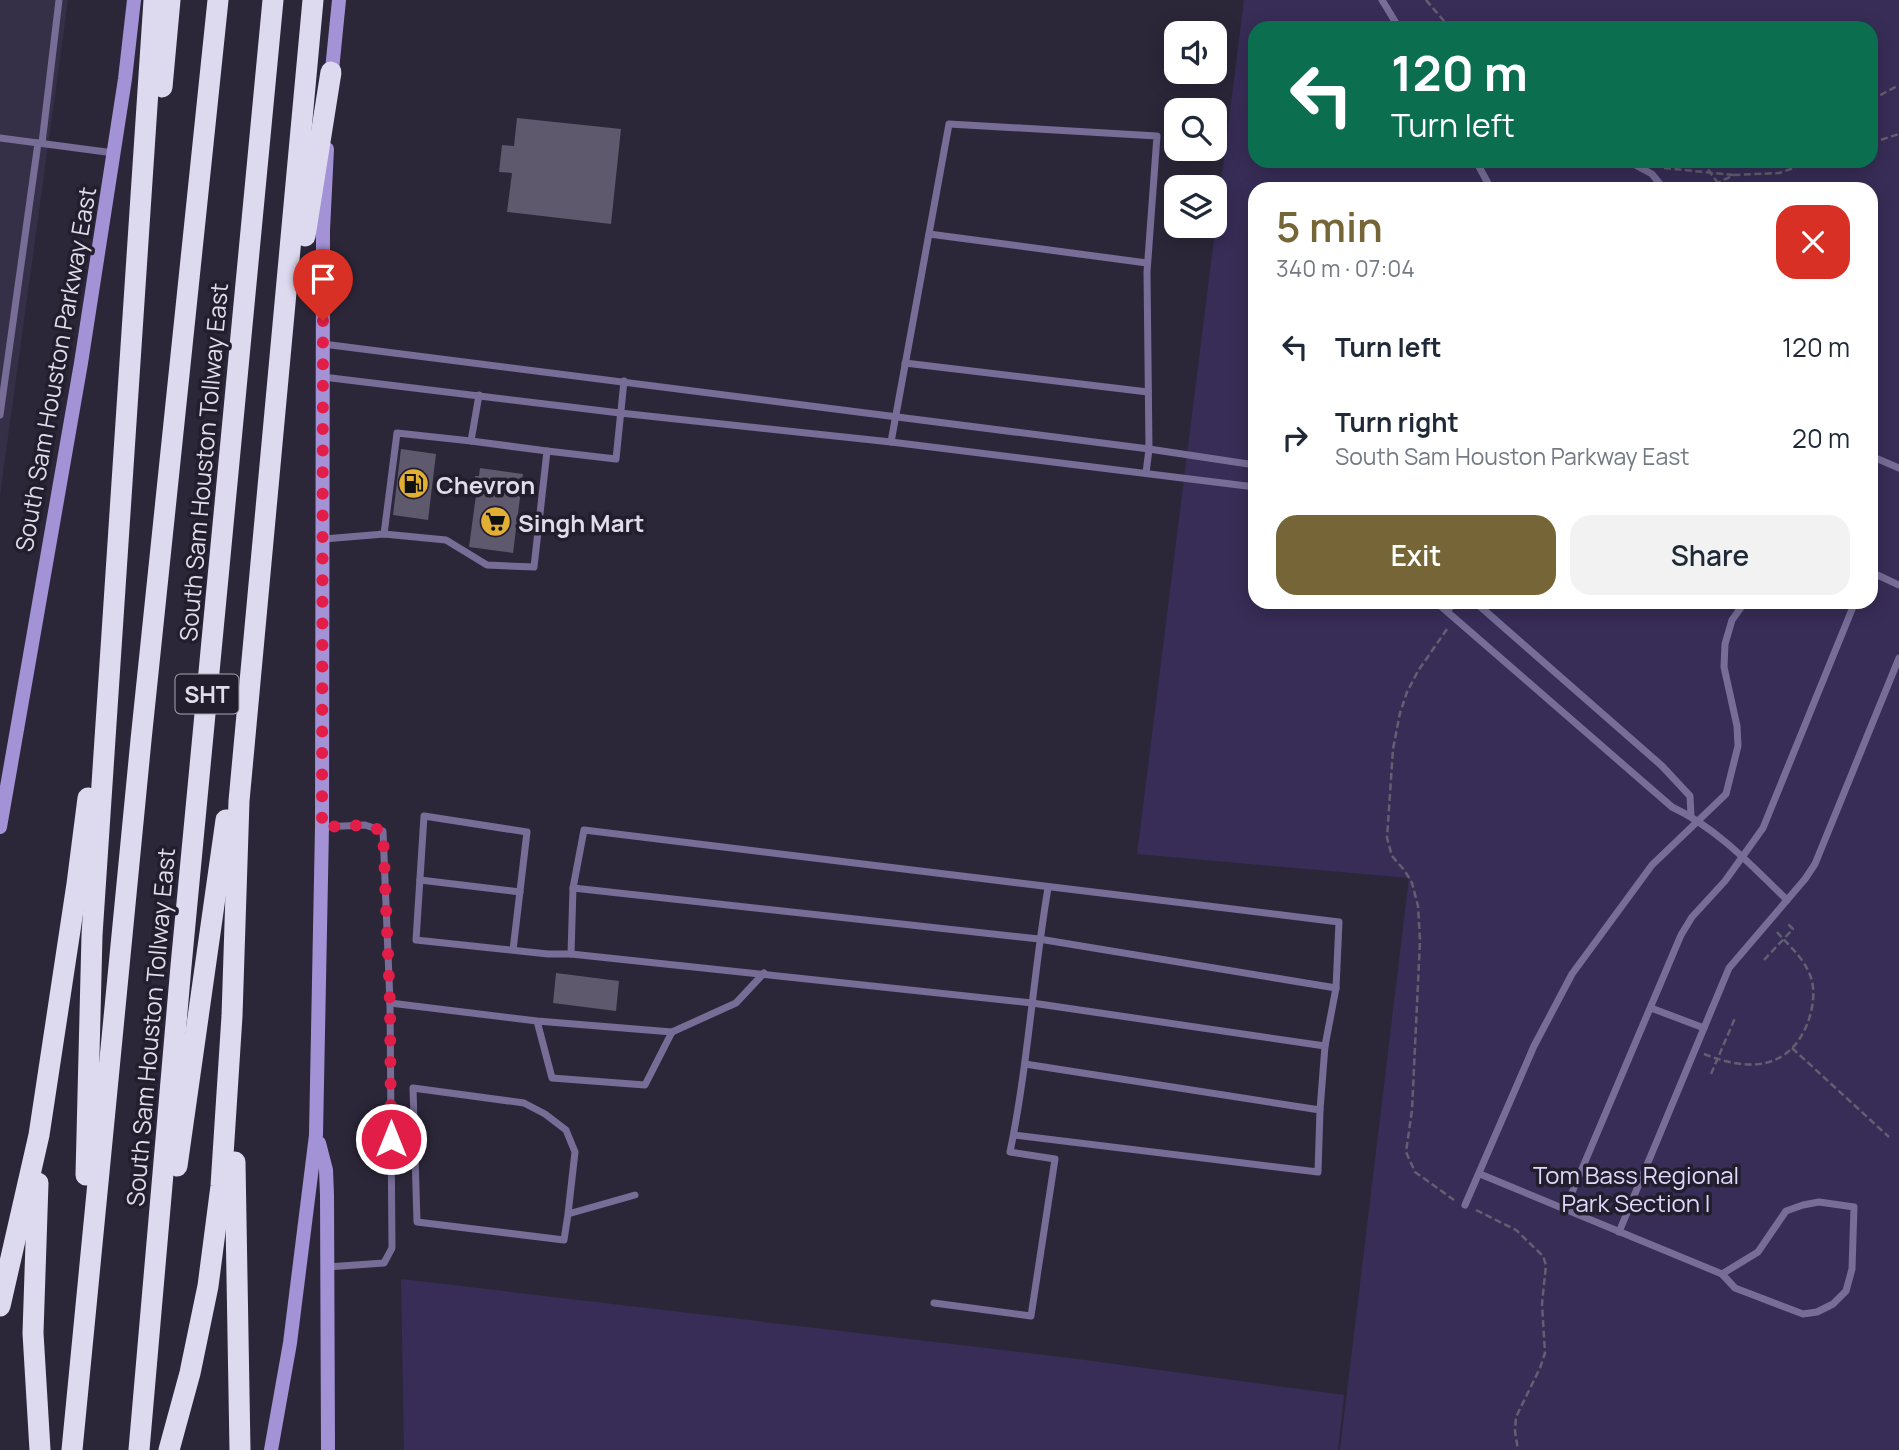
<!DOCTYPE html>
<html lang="en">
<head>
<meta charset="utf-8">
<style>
	:root { --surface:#fff; --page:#f2f2f3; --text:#1f2937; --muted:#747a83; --accent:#766536 }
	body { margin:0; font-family:Manrope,sans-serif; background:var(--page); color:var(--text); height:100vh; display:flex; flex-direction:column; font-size:26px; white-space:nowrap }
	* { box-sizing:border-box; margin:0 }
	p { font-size:23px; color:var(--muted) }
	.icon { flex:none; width:38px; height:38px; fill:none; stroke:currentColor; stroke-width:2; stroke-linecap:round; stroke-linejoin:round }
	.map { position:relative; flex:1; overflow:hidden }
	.sheet { position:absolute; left:1248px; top:182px; width:630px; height:427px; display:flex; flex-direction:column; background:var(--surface); border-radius:21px; box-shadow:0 4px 18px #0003 }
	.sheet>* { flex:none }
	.banner { position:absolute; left:1248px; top:21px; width:630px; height:147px; border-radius:21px; box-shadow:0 4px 18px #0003; background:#0b6e4f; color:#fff; overflow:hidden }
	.fabs { position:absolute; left:1164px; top:21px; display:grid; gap:14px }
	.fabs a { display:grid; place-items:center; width:63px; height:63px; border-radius:14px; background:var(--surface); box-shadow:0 4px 18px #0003; font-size:35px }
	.pin { position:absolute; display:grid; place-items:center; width:60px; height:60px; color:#fff; margin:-72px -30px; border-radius:50% 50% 50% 0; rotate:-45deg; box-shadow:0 0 7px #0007 }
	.pin .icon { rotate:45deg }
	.me { position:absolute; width:77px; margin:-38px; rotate:0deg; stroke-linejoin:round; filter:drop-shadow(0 0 5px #0008) }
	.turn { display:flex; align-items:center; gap:24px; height:147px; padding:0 28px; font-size:32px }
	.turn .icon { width:91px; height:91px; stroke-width:2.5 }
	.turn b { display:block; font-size:49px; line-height:60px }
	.round { display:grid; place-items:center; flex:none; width:74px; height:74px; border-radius:21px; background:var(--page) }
	.head { display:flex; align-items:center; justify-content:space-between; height:119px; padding:0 28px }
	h1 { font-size:42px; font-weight:600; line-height:52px; color:var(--accent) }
	.cta { display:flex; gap:14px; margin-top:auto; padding:14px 28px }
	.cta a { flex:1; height:80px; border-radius:21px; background:var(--accent); color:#fff; font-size:28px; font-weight:600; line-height:80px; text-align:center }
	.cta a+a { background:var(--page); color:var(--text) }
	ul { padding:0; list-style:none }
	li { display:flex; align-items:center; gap:21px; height:91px; padding:0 28px }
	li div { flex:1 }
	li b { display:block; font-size:26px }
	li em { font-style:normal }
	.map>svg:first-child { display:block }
</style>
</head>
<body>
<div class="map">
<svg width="1899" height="1450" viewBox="0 0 1899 1450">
	<rect width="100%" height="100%" fill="#2b2739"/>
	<path fill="#353047" d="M 0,0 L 68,0 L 0,495 Z"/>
	<g fill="#382d57" fill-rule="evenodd">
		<path d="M 1244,0 L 1899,0 L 1899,1450 L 1340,1450 L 1409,878 L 1137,854 ZM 1255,28 L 1871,28 L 1871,161 L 1255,161 ZM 1255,189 L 1871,189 L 1871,602 L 1255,602 Z"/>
		<path d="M 401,1279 L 1070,1358 L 1344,1395 L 1338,1450 L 404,1450 Z"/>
	</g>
	<g fill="#5e596d">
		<path d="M 517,118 L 621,129 L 611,224 L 507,212 L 512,173 L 499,172 L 502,145 L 514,146 Z"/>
		<path d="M 401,449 L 436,454 L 428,520 L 393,515 Z"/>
		<path d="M 480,468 L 523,474 L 513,553 L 469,547 L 476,495 L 473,495 L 475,476 L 479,476 Z"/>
		<path d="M 556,973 L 619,981 L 616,1011 L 553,1003 Z"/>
	</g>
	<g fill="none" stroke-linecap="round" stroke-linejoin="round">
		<g stroke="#625f6f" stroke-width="2.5" stroke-dasharray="7 3.5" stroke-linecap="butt">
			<path d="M 1426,0 L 1450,28"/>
			<path d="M 1871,100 L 1899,85"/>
			<path d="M 1871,143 L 1899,134"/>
			<path d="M 1702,161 L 1722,189"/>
			<path d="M 1664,168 L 1734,175"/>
			<path d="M 1705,189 L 1734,175 L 1779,173 L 1814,161"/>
			<path d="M 1447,629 L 1418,671 L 1407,692 L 1400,713 L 1393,749 L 1387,838 L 1392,856 L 1405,871 L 1412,883 L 1418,906 L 1420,941 L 1412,1110 L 1406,1152 L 1415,1172 L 1454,1200"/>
			<path d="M 1764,960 L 1793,929 L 1786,922"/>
			<path d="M 1792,1048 L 1889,1137"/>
			<path d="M 1704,1054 C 1746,1071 1789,1072 1808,1022 C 1813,1008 1816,990 1810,975 C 1803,957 1789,946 1777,932"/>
			<path d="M 1711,1074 L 1735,1018"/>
			<path d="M 1476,1210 L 1516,1230 L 1543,1256 L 1546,1265 L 1542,1304 L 1545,1353 L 1540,1368 L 1516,1417 L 1515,1431 L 1518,1450"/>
		</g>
		<g stroke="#776d97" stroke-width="7">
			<path d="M 1382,0 L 1399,28"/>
			<path d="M 0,138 L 114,153"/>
			<path d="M 42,143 L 59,0"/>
			<path d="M 1476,161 L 1491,189"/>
			<path d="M 1628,161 L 1652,174 L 1664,189"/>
			<path d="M 929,234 L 1147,263"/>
			<path d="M 323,344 L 1149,449 L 1255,465"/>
			<path d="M 905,363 L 1148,392"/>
			<path d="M 323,377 L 620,413 L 891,442 L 1255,487"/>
			<path d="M 479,395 L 471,441 L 547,451"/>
			<path d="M 0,415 L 38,143"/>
			<path d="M 891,442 L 949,124 L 1157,136 L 1147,272 L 1149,449 L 1146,473"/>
			<path d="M 1871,456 L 1899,468"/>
			<path d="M 384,534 L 397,433 L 471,441"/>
			<path d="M 324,539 L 384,534 L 446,540 L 487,565 L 534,567 L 547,451 L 616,459 L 624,381"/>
			<path d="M 1871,572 L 1899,585"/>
			<path d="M 1436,602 L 1672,807 C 1717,828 1752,866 1787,900"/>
			<path d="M 1475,602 L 1662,766 L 1690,796 L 1691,816"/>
			<path d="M 1447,611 L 1455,602"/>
			<path d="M 322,827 L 365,825 L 383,831 L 390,1003 L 392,1248 L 384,1263 L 327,1267"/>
			<path d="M 420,880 L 520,892"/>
			<path d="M 573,888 L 584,830 L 1339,922 L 1336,988"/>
			<path d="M 513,950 L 527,832 L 424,816 L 416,940 L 548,954 L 571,954 L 1032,1003 L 1325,1046"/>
			<path d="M 571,954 L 573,888 L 1039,939 L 1336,988 L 1325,1046 L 1320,1110 L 1025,1064"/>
			<path d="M 390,1003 L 537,1021 L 672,1032 L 645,1085 L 552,1078 L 537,1021"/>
			<path d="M 1651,1008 L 1704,1028"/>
			<path d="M 672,1032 L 736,1003 L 764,973"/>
			<path d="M 1014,1135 L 1318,1172 L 1320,1110"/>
			<path d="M 1480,1174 L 1722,1274"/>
			<path d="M 1819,1202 L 1854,1207 L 1852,1269 L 1846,1291 L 1833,1304 L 1817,1312 L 1803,1314 L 1735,1288 L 1722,1274 L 1758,1252 L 1786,1211 L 1803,1205 Z"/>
			<path d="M 1465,1205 L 1534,1046 L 1572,974 L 1652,865 L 1726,794 L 1738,746 L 1737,726 L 1724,667 L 1725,644 L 1732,620 L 1745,602"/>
			<path d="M 1565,1209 L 1681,935 L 1692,917 L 1725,881 L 1763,828 L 1855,602"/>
			<path d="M 568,1214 L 575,1152 L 566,1130 L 545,1114 L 524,1103 L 413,1088 L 417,1222 L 564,1240 L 568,1214 L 635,1195"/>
			<path d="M 1619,1232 L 1729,968 L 1805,879 L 1815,864 L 1899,658"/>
			<path d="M 934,1303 L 1031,1316 L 1055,1159 L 1010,1152 C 1028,1065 1033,976 1048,888"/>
		</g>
		<g stroke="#a392d6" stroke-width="14">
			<path d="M 331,80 L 339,0"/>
			<path d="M 0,827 L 81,363 L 125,79 L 134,0"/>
			<path d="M 319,1143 L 326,1170 L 327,1195 L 328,1450"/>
			<path d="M 271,1450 L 290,1343 L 316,1135 L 322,827 L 323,230 L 327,149"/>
		</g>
		<g stroke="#ddd9ee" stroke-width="21">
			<path d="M 162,87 L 170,0"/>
			<path d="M 305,236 L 331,72"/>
			<path d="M 235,1162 L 240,1450"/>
			<path d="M 177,1166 L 226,820"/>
			<path d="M 86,1175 L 92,935 L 154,0"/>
			<path d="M 38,1183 L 33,1333 L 40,1450"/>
			<path d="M 0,1306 L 39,1135 L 77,884 L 88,798"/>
			<path d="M 72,1450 L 141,740 L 218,0"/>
			<path d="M 139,1450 L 181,966 L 273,0"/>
			<path d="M 169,1450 L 190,1373 L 208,1286 L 221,1186 L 232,1016 L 239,801 L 313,0"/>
		</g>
	</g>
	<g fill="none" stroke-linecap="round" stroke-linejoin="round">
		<path stroke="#e11d48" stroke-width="12" stroke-dasharray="0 21.6" d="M 323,321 L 322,827 L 365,825 L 383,831 L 390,1003 L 391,1139"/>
	</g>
	<defs>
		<symbol id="fuel-disc" viewBox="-11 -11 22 22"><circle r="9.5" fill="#e1af34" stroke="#221e2e"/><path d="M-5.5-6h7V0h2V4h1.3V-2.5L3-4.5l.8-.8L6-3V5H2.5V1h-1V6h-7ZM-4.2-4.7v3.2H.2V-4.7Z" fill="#111"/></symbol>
		<symbol id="supermarket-disc" viewBox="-11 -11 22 22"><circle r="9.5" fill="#e1af34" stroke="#221e2e"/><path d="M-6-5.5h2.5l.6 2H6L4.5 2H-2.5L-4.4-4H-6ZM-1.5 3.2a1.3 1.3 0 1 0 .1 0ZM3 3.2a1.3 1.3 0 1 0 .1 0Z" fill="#111"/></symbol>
	</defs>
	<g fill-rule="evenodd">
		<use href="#fuel-disc" x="396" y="466" width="35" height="35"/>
		<use href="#supermarket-disc" x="478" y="504" width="35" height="35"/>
	</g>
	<g text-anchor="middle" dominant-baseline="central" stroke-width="7" stroke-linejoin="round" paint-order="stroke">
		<rect fill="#221e2e" stroke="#a6a4b1" stroke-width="2" x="175.5" y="674.5" width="63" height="39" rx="5"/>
		<g font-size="23" font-weight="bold" fill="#dfdde9">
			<text x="207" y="694">SHT</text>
		</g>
		<g font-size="24" fill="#dfdde9" stroke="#221e2e">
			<text transform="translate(55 369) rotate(-80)">South Sam Houston Parkway East</text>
			<text transform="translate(203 462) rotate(-85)">South Sam Houston Tollway East</text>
			<text transform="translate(150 1027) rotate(-85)">South Sam Houston Tollway East</text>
		</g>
		<g font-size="24" font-weight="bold" fill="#dfdde9" stroke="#221e2e" text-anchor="start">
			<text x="436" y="484">Chevron</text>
			<text x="518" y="522">Singh Mart</text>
		</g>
		<g font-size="24" fill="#dfd8fa" stroke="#221e2e">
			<text x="1636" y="1174">Tom Bass Regional<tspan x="1636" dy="28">Park Section I</tspan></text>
		</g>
	</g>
</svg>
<div class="fabs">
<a><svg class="icon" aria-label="sound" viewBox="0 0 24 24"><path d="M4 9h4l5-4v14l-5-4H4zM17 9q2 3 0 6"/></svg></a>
<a><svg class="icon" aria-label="search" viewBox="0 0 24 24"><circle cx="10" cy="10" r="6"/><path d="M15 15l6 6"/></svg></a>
<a><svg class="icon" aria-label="layers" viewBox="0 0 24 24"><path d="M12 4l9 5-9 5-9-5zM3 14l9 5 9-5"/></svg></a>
</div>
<div class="pin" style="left:323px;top:321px;background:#d93025"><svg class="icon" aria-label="arrive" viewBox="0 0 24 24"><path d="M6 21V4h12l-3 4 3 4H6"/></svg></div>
<svg class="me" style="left:391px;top:1139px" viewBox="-20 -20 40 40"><circle r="17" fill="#e11d48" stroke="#fff" stroke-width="3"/><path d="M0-11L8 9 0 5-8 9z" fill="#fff"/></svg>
<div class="banner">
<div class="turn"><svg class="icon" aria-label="left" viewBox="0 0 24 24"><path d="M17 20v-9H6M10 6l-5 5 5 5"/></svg><div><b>120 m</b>Turn left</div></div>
</div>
<section class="sheet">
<div class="head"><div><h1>5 min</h1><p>340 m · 07:04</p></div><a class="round" style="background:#d93025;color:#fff"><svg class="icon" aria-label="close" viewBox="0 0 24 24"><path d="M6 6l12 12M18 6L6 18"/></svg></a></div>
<ul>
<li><svg class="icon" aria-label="left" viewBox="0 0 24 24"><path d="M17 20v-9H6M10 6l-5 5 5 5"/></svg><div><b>Turn left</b></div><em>120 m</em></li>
<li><svg class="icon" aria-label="right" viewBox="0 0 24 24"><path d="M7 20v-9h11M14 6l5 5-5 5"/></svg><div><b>Turn right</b><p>South Sam Houston Parkway East</p></div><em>20 m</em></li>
</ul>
<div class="cta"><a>Exit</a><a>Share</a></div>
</section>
</div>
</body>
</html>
